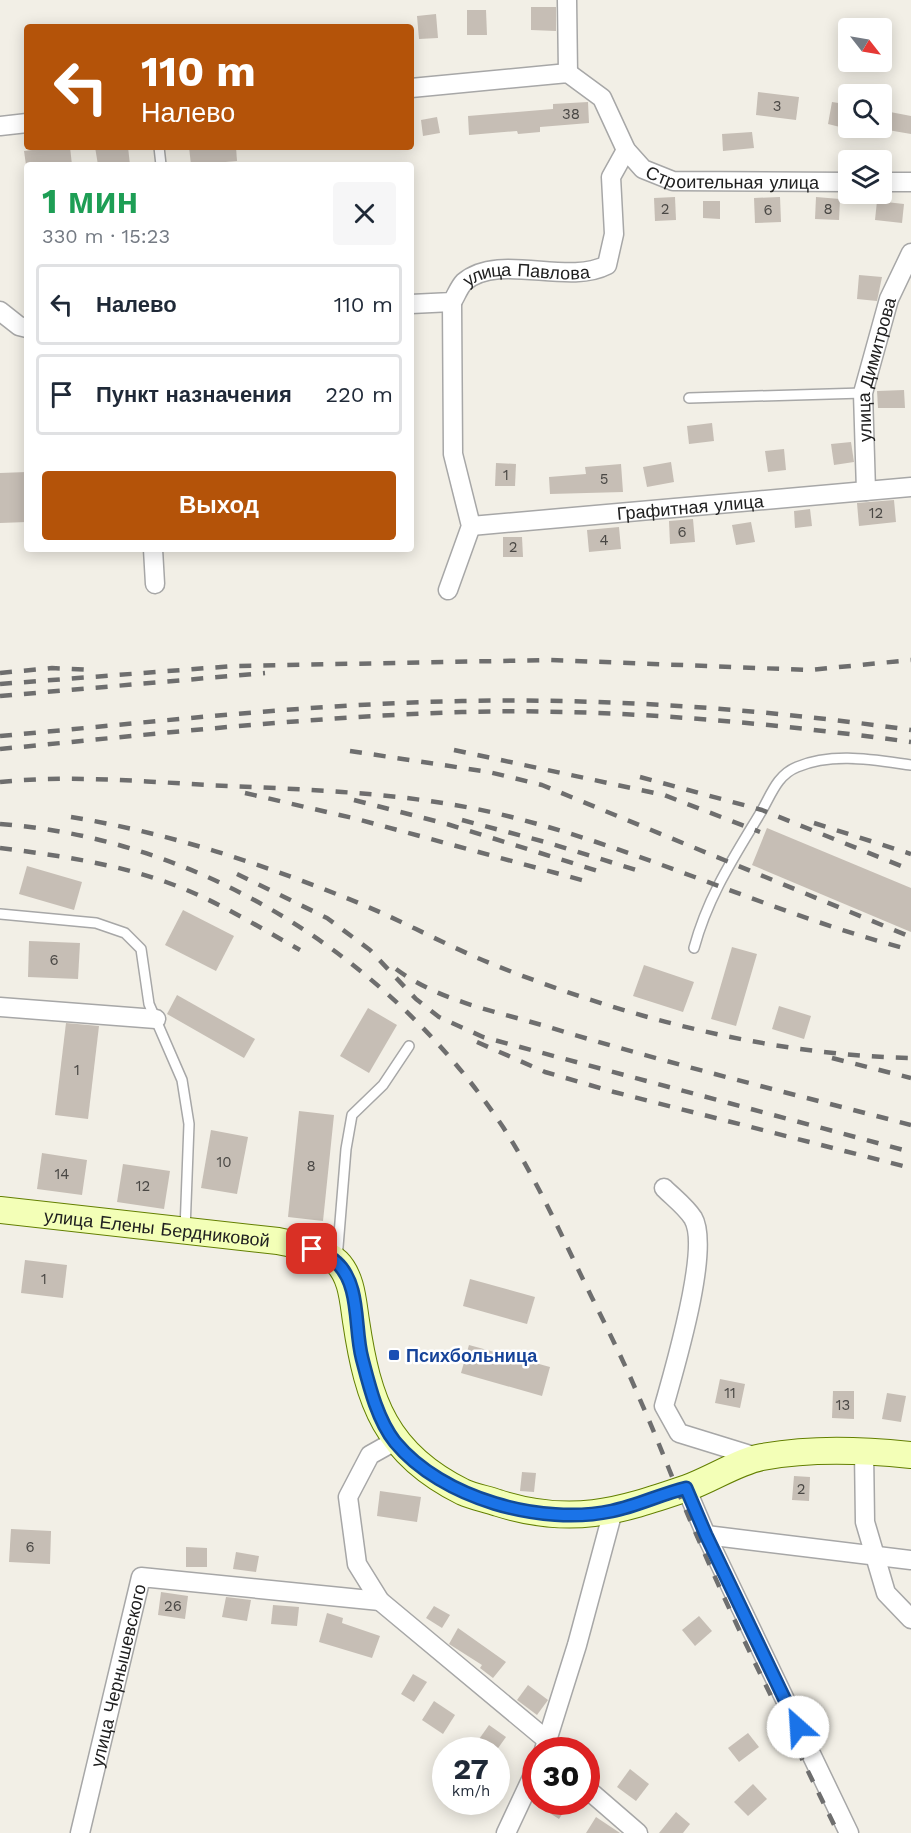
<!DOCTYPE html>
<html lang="ru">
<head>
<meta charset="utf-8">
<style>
	:root { --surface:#fff; --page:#f6f6f7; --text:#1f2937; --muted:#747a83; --line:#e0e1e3; --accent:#b45309 }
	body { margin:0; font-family:"Work Sans",sans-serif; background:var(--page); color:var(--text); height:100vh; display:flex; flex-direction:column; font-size:22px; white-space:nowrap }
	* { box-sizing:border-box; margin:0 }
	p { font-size:20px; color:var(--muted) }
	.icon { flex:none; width:33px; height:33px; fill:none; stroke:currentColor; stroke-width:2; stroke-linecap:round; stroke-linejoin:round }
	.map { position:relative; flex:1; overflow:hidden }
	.drawer { position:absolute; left:24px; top:162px; width:390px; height:390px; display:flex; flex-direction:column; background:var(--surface); border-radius:6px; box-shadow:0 3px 15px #0003 }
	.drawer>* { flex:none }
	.hud { position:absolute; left:24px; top:24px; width:390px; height:126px; border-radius:6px; box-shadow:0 3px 15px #0003; background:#b45309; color:#fff; overflow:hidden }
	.needle { width:39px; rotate:121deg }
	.fabs { position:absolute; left:838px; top:18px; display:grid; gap:12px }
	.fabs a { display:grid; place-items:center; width:54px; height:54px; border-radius:6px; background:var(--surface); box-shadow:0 3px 15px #0003; font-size:30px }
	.speed { position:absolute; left:432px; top:1737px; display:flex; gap:12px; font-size:30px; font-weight:700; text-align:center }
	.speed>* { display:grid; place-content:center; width:78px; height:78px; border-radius:50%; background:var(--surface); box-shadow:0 3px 15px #0003; line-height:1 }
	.speed small { font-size:15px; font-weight:400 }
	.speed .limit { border:9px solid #d22; background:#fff; color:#111 }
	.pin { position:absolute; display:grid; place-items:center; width:51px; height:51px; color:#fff; margin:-26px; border-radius:12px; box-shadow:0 3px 9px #0006 }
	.me { position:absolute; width:66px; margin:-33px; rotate:334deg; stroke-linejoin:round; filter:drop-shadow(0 0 4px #0008) }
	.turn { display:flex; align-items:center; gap:21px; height:126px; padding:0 18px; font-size:27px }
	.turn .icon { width:78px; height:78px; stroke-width:2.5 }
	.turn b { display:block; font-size:42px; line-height:51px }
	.round { display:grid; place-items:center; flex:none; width:63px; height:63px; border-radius:6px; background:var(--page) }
	.head { display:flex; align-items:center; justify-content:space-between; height:102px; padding:0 18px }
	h1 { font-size:36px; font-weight:700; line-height:45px; color:#1e9e55 }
	.primary-button { display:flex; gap:12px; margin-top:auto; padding:12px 18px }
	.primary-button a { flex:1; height:69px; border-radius:6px; background:var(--accent); color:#fff; font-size:24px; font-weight:700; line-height:69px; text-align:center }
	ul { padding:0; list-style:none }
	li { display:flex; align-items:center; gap:18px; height:81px; margin:0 12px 9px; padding:0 6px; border:3px solid var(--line); border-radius:6px }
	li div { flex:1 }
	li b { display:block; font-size:22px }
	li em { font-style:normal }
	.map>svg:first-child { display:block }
</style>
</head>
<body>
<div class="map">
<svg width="911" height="1833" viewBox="0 0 911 1833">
	<rect width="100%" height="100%" fill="#f2efe6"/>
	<g fill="#c6beb5">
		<path d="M 531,7 L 556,7 L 556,31 L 531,30 Z"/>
		<path d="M 467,10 L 486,10 L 487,35 L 467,35 Z"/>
		<path d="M 436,14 L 438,38 L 419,39 L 417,16 Z"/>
		<path d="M 758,92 L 799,97 L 796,120 L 756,115 Z"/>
		<path d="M 588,102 L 589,123 L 540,127 L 540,132 L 518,134 L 517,131 L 469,135 L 468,116 L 553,109 L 553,104 Z"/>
		<path d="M 832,102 L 845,104 L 840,127 L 828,124 Z"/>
		<path d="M 885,111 L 911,116 L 911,134 L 882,129 Z"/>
		<path d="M 437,117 L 440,133 L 423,136 L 421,120 Z"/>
		<path d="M 752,132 L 754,148 L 723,151 L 722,134 Z"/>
		<path d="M 56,147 L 70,147 L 72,165 L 26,165 L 24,151 Z"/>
		<path d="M 95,147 L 128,147 L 130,165 L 98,165 Z"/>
		<path d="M 189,147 L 236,147 L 237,161 L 191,165 Z"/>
		<path d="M 675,197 L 676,220 L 655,221 L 654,198 Z"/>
		<path d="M 780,197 L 781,222 L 755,223 L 754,198 Z"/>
		<path d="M 816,197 L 840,199 L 839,220 L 815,219 Z"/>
		<path d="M 703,201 L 720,201 L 720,219 L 703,218 Z"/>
		<path d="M 877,201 L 904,204 L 902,223 L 875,220 Z"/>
		<path d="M 859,275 L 882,277 L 877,301 L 857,299 Z"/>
		<path d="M 904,390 L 905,408 L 878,408 L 877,391 Z"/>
		<path d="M 712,423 L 714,441 L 689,444 L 687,426 Z"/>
		<path d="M 851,442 L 854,462 L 834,465 L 831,444 Z"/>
		<path d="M 784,449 L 786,470 L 768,472 L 765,451 Z"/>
		<path d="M 671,462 L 674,482 L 647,487 L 643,467 Z"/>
		<path d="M 496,463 L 516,464 L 515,486 L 495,486 Z"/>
		<path d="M 621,464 L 623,492 L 550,494 L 549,477 L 586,474 L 585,467 Z"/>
		<path d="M 27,472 L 27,522 L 0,523 L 0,473 Z"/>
		<path d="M 894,500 L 896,522 L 859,526 L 857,503 Z"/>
		<path d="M 810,509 L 812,526 L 795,528 L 794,511 Z"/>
		<path d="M 693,519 L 695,542 L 670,544 L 669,521 Z"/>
		<path d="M 751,522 L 755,542 L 736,545 L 732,525 Z"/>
		<path d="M 619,527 L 621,549 L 589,552 L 587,530 Z"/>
		<path d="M 503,537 L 522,537 L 523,557 L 503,557 Z"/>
		<path d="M 767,828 L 911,888 L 911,932 L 752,865 Z"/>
		<path d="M 27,866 L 82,882 L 74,910 L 19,894 Z"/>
		<path d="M 183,910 L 234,936 L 216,971 L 165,945 Z"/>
		<path d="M 29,941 L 80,943 L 78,979 L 28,977 Z"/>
		<path d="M 732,947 L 757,954 L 736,1026 L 711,1019 Z"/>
		<path d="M 644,965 L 694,982 L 683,1012 L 633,996 Z"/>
		<path d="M 177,995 L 255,1039 L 244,1058 L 167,1014 Z"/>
		<path d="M 779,1006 L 811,1016 L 804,1039 L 772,1029 Z"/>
		<path d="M 368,1008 L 397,1025 L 369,1073 L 340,1056 Z"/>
		<path d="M 66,1023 L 99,1026 L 88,1119 L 55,1115 Z"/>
		<path d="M 299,1111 L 334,1115 L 323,1221 L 288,1217 Z"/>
		<path d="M 211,1130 L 248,1137 L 237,1194 L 201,1188 Z"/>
		<path d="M 42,1153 L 87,1160 L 82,1195 L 37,1189 Z"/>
		<path d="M 123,1164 L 170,1171 L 164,1209 L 117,1202 Z"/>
		<path d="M 25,1260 L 67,1265 L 63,1298 L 21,1293 Z"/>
		<path d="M 470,1279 L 535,1297 L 527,1324 L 463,1306 Z"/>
		<path d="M 469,1345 L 550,1367 L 542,1396 L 461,1373 Z"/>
		<path d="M 720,1379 L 745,1384 L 740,1408 L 715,1403 Z"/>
		<path d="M 833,1391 L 854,1391 L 854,1419 L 832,1418 Z"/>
		<path d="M 887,1393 L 906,1396 L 901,1422 L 882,1419 Z"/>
		<path d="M 522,1472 L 536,1473 L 534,1492 L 520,1491 Z"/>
		<path d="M 794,1476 L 810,1477 L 809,1501 L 792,1500 Z"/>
		<path d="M 380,1491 L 421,1497 L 417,1522 L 377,1516 Z"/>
		<path d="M 11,1529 L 51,1531 L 50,1564 L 9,1562 Z"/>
		<path d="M 186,1547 L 207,1548 L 207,1567 L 186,1567 Z"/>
		<path d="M 236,1552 L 259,1556 L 256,1572 L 233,1569 Z"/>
		<path d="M 161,1592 L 188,1596 L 185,1619 L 158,1615 Z"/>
		<path d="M 226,1597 L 251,1600 L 247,1621 L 222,1617 Z"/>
		<path d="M 273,1605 L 299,1607 L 297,1626 L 271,1624 Z"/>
		<path d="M 434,1606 L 450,1615 L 442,1628 L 426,1618 Z"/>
		<path d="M 327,1613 L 343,1618 L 342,1623 L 380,1636 L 372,1658 L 319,1642 Z"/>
		<path d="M 699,1616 L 712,1631 L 695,1646 L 682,1630 Z"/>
		<path d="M 458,1628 L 506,1662 L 493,1678 L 480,1668 L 482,1665 L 449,1644 Z"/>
		<path d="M 413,1674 L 427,1682 L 414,1702 L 401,1694 Z"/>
		<path d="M 528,1685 L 548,1700 L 537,1715 L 517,1700 Z"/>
		<path d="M 434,1701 L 455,1715 L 443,1734 L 422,1720 Z"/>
		<path d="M 489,1725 L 506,1737 L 496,1751 L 489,1750 L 477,1742 Z"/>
		<path d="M 748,1733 L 759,1747 L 739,1762 L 728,1748 Z"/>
		<path d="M 630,1769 L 649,1784 L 636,1801 L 617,1787 Z"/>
		<path d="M 753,1784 L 767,1799 L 748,1816 L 734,1802 Z"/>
		<path d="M 550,1802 L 570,1802 L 559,1819 L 545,1810 Z"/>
		<path d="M 676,1812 L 690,1824 L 683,1833 L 659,1833 Z"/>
		<path d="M 596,1817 L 620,1833 L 586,1833 Z"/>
	</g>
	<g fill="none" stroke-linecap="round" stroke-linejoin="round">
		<defs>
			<g id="lane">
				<path d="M 159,147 L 161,165"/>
				<path d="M 689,398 L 863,393"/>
				<path d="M 0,914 L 96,923 L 125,933 L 141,949 L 149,1004 L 182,1080 L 189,1124 L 185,1230"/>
				<path d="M 694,948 C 708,896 734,857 761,812 C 771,795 777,775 797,767 C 833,752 874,760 911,765"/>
				<path d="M 337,1259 L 346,1149 L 352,1115 L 383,1085 L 409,1046"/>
			</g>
			<g id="street">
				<path d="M 567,0 L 568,73"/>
				<path id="s1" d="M 411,88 L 568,73 L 602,98 L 626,150 L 643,169 L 673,181 L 849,182"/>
				<path d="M 0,126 L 27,123"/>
				<path d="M 882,182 L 911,182"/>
				<path id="s2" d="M 411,304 L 452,302 C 456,296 459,287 464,282 C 499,252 567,286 607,265 L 614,234 L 611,177 L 626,150"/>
				<path d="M 0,311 L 19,326 L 27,328"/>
				<path id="s3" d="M 866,491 L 863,393 L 889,299 L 911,253"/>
				<path id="s4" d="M 471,526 L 911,487"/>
				<path d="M 153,549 L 155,584"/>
				<path d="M 448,590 L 471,526 L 453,454 L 452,302"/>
				<path d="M 0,1007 L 156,1019"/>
				<path d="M 664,1188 C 673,1197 686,1207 693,1218 C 711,1248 674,1370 664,1406 L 679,1433 L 760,1458"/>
				<path d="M 395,1441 L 370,1455 L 348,1497 L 357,1564 L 380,1601 L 548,1741 L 554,1750"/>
				<path d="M 864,1451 L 865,1522 L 886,1593 L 911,1619"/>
				<path d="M 686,1488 L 706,1535 L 849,1833"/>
				<path d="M 706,1535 L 911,1560"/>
				<path d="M 544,1750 L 577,1645 L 613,1511"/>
				<path d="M 586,1788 L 638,1833"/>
				<path id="s5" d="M 80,1833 L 141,1577 L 380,1601"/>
				<path d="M 506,1833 L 536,1769"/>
			</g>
			<g id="secondary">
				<path id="s6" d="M 0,1210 L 278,1241 C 297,1245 322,1248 337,1262 C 352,1277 353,1302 356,1321 C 368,1402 386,1454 463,1492 C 474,1497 487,1499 498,1503 C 571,1526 617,1512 687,1488 C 712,1479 737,1462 762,1457 C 812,1448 861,1450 911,1455"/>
			</g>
		</defs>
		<use href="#lane" stroke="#a7a7a7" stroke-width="12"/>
		<use href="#street" stroke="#a7a7a7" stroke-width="21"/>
		<use href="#secondary" stroke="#637f00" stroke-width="28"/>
		<use href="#lane" stroke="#fff" stroke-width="9"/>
		<use href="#street" stroke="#fff" stroke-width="18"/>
		<use href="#secondary" stroke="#f3ffb7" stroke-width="26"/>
		<g stroke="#6e6e6e" stroke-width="4.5" stroke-dasharray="12 12" stroke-linecap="butt">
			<path d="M 0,673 L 52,668 L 93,670"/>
			<path d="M 0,684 L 234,666 L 551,660 L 809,670 L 911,660"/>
			<path d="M 0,696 L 265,673"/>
			<path d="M 0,736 C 154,722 308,704 462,701 C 612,698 763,709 911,730"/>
			<path d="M 0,749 C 154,734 308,717 462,712 C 612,708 763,722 911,742"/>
			<path d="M 454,750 L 664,795 L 760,832"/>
			<path d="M 350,751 L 489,772 L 542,785 L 911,937"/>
			<path d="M 640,777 L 762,810 L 911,870"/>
			<path d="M 0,782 C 68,775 138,781 207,785 C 312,790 421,792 523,820 C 655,855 779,916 911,950"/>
			<path d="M 245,793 L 357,819 L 589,882"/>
			<path d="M 354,800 L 447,824 L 598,871"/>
			<path d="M 71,817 C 170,833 269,866 361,904 C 407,923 451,948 497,966 C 628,1018 770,1055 911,1058"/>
			<path d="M 462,820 L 549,843 L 646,873"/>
			<path d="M 814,823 L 911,854"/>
			<path d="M 0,824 C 203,839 391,959 503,1127 C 532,1172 555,1221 578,1269 C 598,1311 620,1352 638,1395 C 660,1444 678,1494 700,1543 C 742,1641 792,1737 838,1833"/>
			<path d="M 0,848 C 56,855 112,863 166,882 C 212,898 257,926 300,950"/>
			<path d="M 237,874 L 327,918 L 370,950 L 416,999 L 439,1017 L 483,1037 L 911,1152"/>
			<path d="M 396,969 C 439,1001 495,1011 545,1026 C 666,1063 789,1093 911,1125"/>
			<path d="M 477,1042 L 545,1072 L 614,1092 L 911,1168"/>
			<path d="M 832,1058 L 911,1078"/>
		</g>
	</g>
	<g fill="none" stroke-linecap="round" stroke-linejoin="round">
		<defs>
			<path id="route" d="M 312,1249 C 320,1253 330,1256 336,1262 C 361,1284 354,1328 362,1358 C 369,1385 377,1419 395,1442 C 442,1499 542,1526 612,1511 C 637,1506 661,1494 686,1488 L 706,1535 L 798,1727"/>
		</defs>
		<use href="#route" stroke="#114b97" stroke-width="15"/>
		<use href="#route" stroke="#1a73e8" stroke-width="10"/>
	</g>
	<rect fill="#1a4fb4" stroke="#fff" stroke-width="2" x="388" y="1349" width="12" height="12" rx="3"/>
	<g text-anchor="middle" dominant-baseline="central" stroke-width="5" stroke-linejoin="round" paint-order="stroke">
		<g font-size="15" fill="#4a4845">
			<text x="777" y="106">3</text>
			<text x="571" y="114">38</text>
			<text x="665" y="209">2</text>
			<text x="828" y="209">8</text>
			<text x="768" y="210">6</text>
			<text x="506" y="475">1</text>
			<text x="604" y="479">5</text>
			<text x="876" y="513">12</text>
			<text x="682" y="532">6</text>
			<text x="604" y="540">4</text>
			<text x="513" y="547">2</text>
			<text x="54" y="960">6</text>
			<text x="77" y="1070">1</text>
			<text x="224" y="1162">10</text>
			<text x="311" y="1166">8</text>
			<text x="62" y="1174">14</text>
			<text x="143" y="1186">12</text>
			<text x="44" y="1279">1</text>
			<text x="730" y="1393">11</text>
			<text x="843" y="1405">13</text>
			<text x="801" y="1489">2</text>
			<text x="30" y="1547">6</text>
			<text x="173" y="1606">26</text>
		</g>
		<g font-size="18" fill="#202020" stroke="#fff">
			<text stroke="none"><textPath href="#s1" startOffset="374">Строительная улица</textPath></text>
			<text stroke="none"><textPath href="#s2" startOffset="129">улица Павлова</textPath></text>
			<text stroke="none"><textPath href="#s3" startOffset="123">улица Димитрова</textPath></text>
			<text stroke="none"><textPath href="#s4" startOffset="220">Графитная улица</textPath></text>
			<text stroke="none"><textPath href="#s6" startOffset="158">улица Елены Бердниковой</textPath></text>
			<text stroke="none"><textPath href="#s5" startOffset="162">улица Чернышевского</textPath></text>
		</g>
		<g font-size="18" font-weight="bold" fill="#164399" stroke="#fff" text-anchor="start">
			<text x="406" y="1355">Психбольница</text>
		</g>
	</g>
</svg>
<div class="fabs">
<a><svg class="needle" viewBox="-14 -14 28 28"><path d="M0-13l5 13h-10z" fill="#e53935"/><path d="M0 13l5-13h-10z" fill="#747a83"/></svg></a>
<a><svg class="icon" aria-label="search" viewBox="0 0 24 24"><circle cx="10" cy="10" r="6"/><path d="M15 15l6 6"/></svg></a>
<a><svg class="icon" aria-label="layers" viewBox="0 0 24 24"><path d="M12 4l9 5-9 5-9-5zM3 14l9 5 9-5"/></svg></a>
</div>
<div class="speed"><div>27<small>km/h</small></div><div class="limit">30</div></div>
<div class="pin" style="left:312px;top:1249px;background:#d93025"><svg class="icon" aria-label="arrive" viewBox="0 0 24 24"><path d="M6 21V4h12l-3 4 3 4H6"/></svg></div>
<svg class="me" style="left:798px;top:1727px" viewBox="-20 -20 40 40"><circle r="19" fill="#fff"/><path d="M0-13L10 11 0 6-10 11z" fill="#1a73e8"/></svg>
<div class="hud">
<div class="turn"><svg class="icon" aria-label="left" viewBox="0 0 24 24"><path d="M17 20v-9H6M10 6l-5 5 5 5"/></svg><div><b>110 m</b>Налево</div></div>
</div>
<section class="drawer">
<div class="head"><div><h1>1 мин</h1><p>330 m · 15:23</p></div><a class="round"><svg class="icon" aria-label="close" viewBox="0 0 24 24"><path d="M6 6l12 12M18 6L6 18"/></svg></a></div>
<ul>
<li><svg class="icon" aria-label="left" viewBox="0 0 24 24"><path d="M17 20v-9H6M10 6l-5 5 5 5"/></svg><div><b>Налево</b></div><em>110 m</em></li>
<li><svg class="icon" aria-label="arrive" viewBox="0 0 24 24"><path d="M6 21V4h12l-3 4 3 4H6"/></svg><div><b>Пункт назначения</b></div><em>220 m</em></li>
</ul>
<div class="primary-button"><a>Выход</a></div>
</section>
</div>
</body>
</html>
